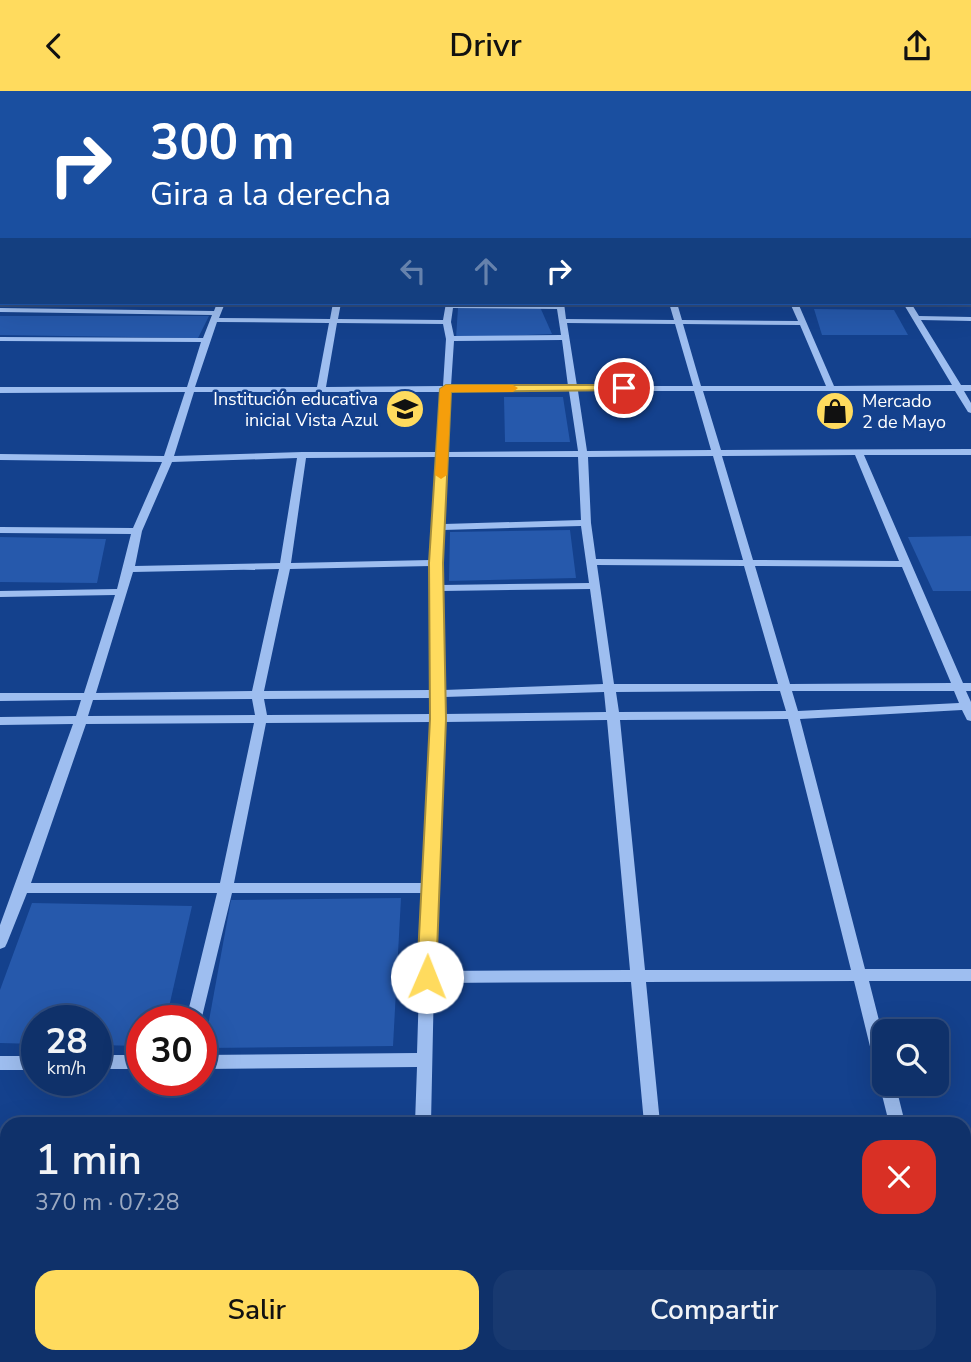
<!DOCTYPE html>
<html lang="es">
<head>
<meta charset="utf-8">
<style>
	:root { --surface:#0f316a; --page:#183970; --text:#f1f3f6; --muted:#9ba9c1; --line:#2f4c7e; --accent:#ffdb5e }
	body { margin:0; font-family:"Nunito Sans",sans-serif; background:var(--page); color:var(--text); height:100vh; display:flex; flex-direction:column; font-size:26px; white-space:nowrap }
	* { box-sizing:border-box; margin:0 }
	p { font-size:23px; color:var(--muted) }
	.icon { flex:none; width:38px; height:38px; fill:none; stroke:currentColor; stroke-width:2; stroke-linecap:round; stroke-linejoin:round }
	.map { position:relative; flex:1; overflow:hidden }
	.panel { position:absolute; left:0px; top:1026px; width:971px; height:247px; display:flex; flex-direction:column; background:var(--surface); border-radius:21px 21px 0 0; box-shadow:0 7px 28px #0002,0 0 0 2px var(--line) }
	.panel>* { flex:none }
	.guide { position:absolute; left:0px; top:0px; width:971px; height:214px; box-shadow:0 7px 28px #0002,0 0 0 2px var(--line); background:#1a4fa0; color:#fff; overflow:hidden }
	.tools { position:absolute; left:872px; top:928px; display:grid; gap:14px }
	.tools a { display:grid; place-items:center; width:77px; height:77px; border-radius:14px; background:var(--surface); box-shadow:0 7px 28px #0002,0 0 0 2px var(--line); font-size:35px }
	.speed { position:absolute; left:21px; top:914px; display:flex; gap:14px; font-size:35px; font-weight:700; text-align:center }
	.speed>* { display:grid; place-content:center; width:91px; height:91px; border-radius:50%; background:var(--surface); box-shadow:0 7px 28px #0002,0 0 0 2px var(--line); line-height:1 }
	.speed small { font-size:18px; font-weight:400 }
	.speed .limit { border:10px solid #d22; background:#fff; color:#111 }
	.pin { position:absolute; display:grid; place-items:center; width:60px; height:60px; color:#fff; margin:-30px; border:4px solid #fff; border-radius:50%; box-shadow:0 2px 7px #0007 }
	.me { position:absolute; width:77px; margin:-38px; rotate:1deg; stroke-linejoin:round; filter:drop-shadow(0 0 5px #0008) }
	.turn { display:flex; align-items:center; gap:24px; height:147px; padding:0 35px; font-size:32px }
	.turn .icon { width:91px; height:91px; stroke-width:2.5 }
	.turn b { display:block; font-size:49px; line-height:60px }
	.lanes { display:flex; align-items:center; height:66px; padding:0 35px; background:#0003; justify-content:center; gap:35px; direction:ltr }
	.lanes .off { opacity:.35 }
	.round { display:grid; place-items:center; flex:none; width:74px; height:74px; border-radius:21px; background:var(--page) }
	.summary { display:flex; align-items:center; justify-content:space-between; height:119px; padding:0 35px }
	h1 { font-size:42px; font-weight:600; line-height:52px }
	.action { display:flex; gap:14px; margin-top:auto; padding:14px 35px }
	.action a { flex:1; height:80px; border-radius:21px; background:var(--accent); color:#111; font-size:28px; font-weight:600; line-height:80px; text-align:center }
	.action a+a { background:var(--page); color:var(--text) }
	header { display:flex; justify-content:space-between; align-items:center; height:91px; padding:0 35px; background:var(--accent); color:#111; font-size:32px; font-weight:600 }
	.map>svg:first-child { display:block }
</style>
</head>
<body>
<header><svg class="icon" aria-label="back" viewBox="0 0 24 24"><path d="M15 5l-7 7 7 7"/></svg>Drivr<svg class="icon" aria-label="share" viewBox="0 0 24 24"><path d="M12 15V3M7 8l5-5 5 5M5 13v7h14v-7"/></svg></header>
<div class="map">
<svg width="971" height="1271" viewBox="0 0 971 1271">
	<rect width="100%" height="100%" fill="#14418d"/>
	<g fill="#2659ac">
		<path d="M 540,216 L 552,243 L 456,247 L 458,217 Z"/>
		<path d="M 814,218 L 894,219 L 908,244 L 822,244 Z"/>
		<path d="M 0,225 L 209,225 L 198,247 L 0,244 Z"/>
		<path d="M 504,306 L 563,306 L 570,351 L 505,351 Z"/>
		<path d="M 570,439 L 576,487 L 449,490 L 450,441 Z"/>
		<path d="M 971,445 L 971,500 L 933,500 L 908,446 Z"/>
		<path d="M 0,446 L 106,448 L 97,492 L 0,491 Z"/>
		<path d="M 401,807 L 393,955 L 204,957 L 231,809 Z"/>
		<path d="M 32,812 L 192,815 L 166,929 L 142,929 L 142,955 L 96,954 L 96,929 L 37,929 L 37,953 L 0,952 L 0,899 Z"/>
	</g>
	<g fill="none" stroke-linecap="round" stroke-linejoin="round">
		<g fill="#9ebef0" fill-rule="evenodd">
			<path d="M 13,0 L 21,0 L 10,2 Z"/>
			<path d="M 161,0 L 169,0 L 158,2 Z"/>
			<rect x="329" y="0" width="6" height="2"/>
			<path d="M 722,0 L 743,0 L 740,2 Z"/>
			<path d="M 783,0 L 789,0 L 790,2 L 784,2 Z"/>
			<path d="M 941,0 L 947,0 L 948,2 L 942,2 Z"/>
			<path d="M 2,3 L 2,7 L 0,8 L 0,4 Z"/>
			<path d="M 970,28 L 971,28 L 971,33 L 970,32 Z"/>
			<path d="M 0,53 L 2,54 L 2,59 L 0,60 Z"/>
			<rect x="970" y="57" width="1" height="4"/>
			<path d="M 2,68 L 2,73 L 0,74 L 0,69 Z"/>
			<rect x="970" y="89" width="1" height="4"/>
			<rect x="0" y="109" width="2" height="4"/>
			<rect x="970" y="122" width="1" height="4"/>
			<rect x="970" y="142" width="1" height="6"/>
			<rect x="0" y="201" width="2" height="7"/>
			<path d="M 217,212 L 225,212 L 219,227 L 330,228 L 333,212 L 341,212 L 338,228 L 443,229 L 446,212 L 556,214 L 556,212 L 564,212 L 566,228 L 674,229 L 669,212 L 677,212 L 682,229 L 798,230 L 790,212 L 798,212 L 834,295 L 952,294 L 903,212 L 911,212 L 919,225 L 971,226 L 971,230 L 921,229 L 961,294 L 971,294 L 971,300 L 964,300 L 971,312 L 971,322 L 968,321 L 955,300 L 703,300 L 721,359 L 971,358 L 971,364 L 864,364 L 963,592 L 971,592 L 971,600 L 966,600 L 971,611 L 971,630 L 967,629 L 962,619 L 800,628 L 865,878 L 971,878 L 971,890 L 869,890 L 884,949 L 884,992 L 895,992 L 905,1032 L 889,1032 L 879,992 L 883,986 L 878,985 L 876,980 L 854,890 L 646,891 L 660,1032 L 644,1032 L 631,891 L 434,892 L 431,1032 L 415,1032 L 417,976 L 201,978 L 201,964 L 417,962 L 422,802 L 232,802 L 201,930 L 186,929 L 217,802 L 27,802 L 7,852 L 5,856 L 0,858 L 0,834 L 73,633 L 0,634 L 0,626 L 76,625 L 81,609 L 0,610 L 0,602 L 84,602 L 115,504 L 0,506 L 0,500 L 117,498 L 131,443 L 0,442 L 0,436 L 133,437 L 162,371 L 0,369 L 0,363 L 164,365 L 185,301 L 0,302 L 0,296 L 187,296 L 201,251 L 0,250 L 0,246 L 203,247 L 212,224 L 0,221 L 0,217 L 214,220 ZM 453,217 L 557,218 L 561,244 L 454,245 L 451,231 ZM 217,231 L 329,232 L 317,296 L 195,296 ZM 337,232 L 443,233 L 446,248 L 443,295 L 326,296 ZM 567,232 L 675,233 L 693,295 L 577,295 ZM 683,233 L 800,234 L 826,295 L 701,295 ZM 562,249 L 568,295 L 451,295 L 454,250 ZM 569,300 L 578,360 L 448,361 L 451,301 ZM 578,300 L 694,300 L 711,359 L 587,360 ZM 194,301 L 442,301 L 438,361 L 302,361 L 174,365 ZM 855,364 L 899,470 L 753,469 L 722,365 ZM 713,365 L 743,469 L 596,468 L 591,432 L 588,366 ZM 438,366 L 431,469 L 291,472 L 306,367 ZM 447,366 L 578,366 L 581,429 L 444,433 ZM 297,367 L 280,472 L 135,475 L 142,440 L 172,371 ZM 581,435 L 589,492 L 442,494 L 443,439 ZM 597,474 L 744,475 L 778,593 L 614,593 ZM 431,475 L 432,599 L 264,600 L 290,478 ZM 755,475 L 902,476 L 951,592 L 790,593 ZM 279,478 L 252,600 L 96,602 L 133,481 ZM 590,498 L 603,593 L 444,599 L 442,500 ZM 780,600 L 786,620 L 619,621 L 616,601 ZM 792,600 L 954,600 L 959,612 L 798,620 ZM 604,601 L 606,621 L 444,623 L 444,606 ZM 432,607 L 432,623 L 267,624 L 264,608 ZM 252,608 L 255,624 L 88,625 L 93,609 ZM 788,628 L 851,879 L 645,879 L 620,629 ZM 607,629 L 630,879 L 434,880 L 436,797 L 444,631 ZM 432,631 L 422,792 L 234,792 L 266,632 ZM 254,632 L 220,792 L 31,792 L 86,633 Z"/>
			<rect x="96" y="964" width="46" height="14"/>
			<rect x="0" y="965" width="37" height="14"/>
			<rect x="964" y="1189" width="7" height="18"/>
			<rect x="0" y="1197" width="7" height="18"/>
			<path d="M 964,1258 L 970,1271 L 952,1271 L 950,1265 L 964,1265 Z"/>
			<rect x="406" y="1265" width="18" height="6"/>
			<rect x="668" y="1265" width="18" height="6"/>
		</g>
		<g fill="#e8efff" fill-rule="evenodd">
			<rect x="970" y="167" width="1" height="6"/>
			<rect x="0" y="168" width="2" height="6"/>
		</g>
	</g>
	<path fill="#ffdb5e" stroke="#a68e3d" stroke-width="2" d="M 624,294 L 629,297 L 628,299 L 451,301 L 443,472 L 446,628 L 436,886 L 433,891 L 427,894 L 420,891 L 417,886 L 430,628 L 429,472 L 440,298 L 446,294 Z"/>
	<path fill="#f59e0b" d="M 446,294 L 513,294 L 518,297 L 513,301 L 451,301 L 447,384 L 441,388 L 435,384 L 440,298 Z"/>
	<defs>
		<symbol id="school-disc" viewBox="-11 -11 22 22"><circle r="9.5" fill="#ffdb5e" stroke="#14418d"/><path d="M0-5L7-2L0 1L-7-2ZM-4 1L0 2.5L4 1V4Q0 6-4 4Z" fill="#111"/></symbol>
		<symbol id="shop-disc" viewBox="-11 -11 22 22"><circle r="9.5" fill="#ffdb5e" stroke="#14418d"/><path d="M-5-2.5h2.3a2.7 3.5 0 0 1 5.4 0H5L5.5 6h-11ZM-1.5-2.5h3a1.5 2.3 0 0 0-3 0Z" fill="#111"/></symbol>
	</defs>
	<g fill-rule="evenodd">
		<use href="#school-disc" x="383" y="296" width="44" height="44"/>
		<use href="#shop-disc" x="813" y="298" width="44" height="44"/>
	</g>
	<g text-anchor="middle" dominant-baseline="central" stroke-width="5" stroke-linejoin="round" paint-order="stroke">
		<g font-size="18" fill="#fff" stroke="#14418d" text-anchor="end">
			<text x="378" y="308">Institución educativa<tspan x="378" dy="21">inicial Vista Azul</tspan></text>
			<text x="862" y="310" text-anchor="start">Mercado<tspan x="862" dy="21">2 de Mayo</tspan></text>
		</g>
	</g>
</svg>
<div class="tools">
<a><svg class="icon" aria-label="search" viewBox="0 0 24 24"><circle cx="10" cy="10" r="6"/><path d="M15 15l6 6"/></svg></a>
</div>
<div class="speed"><div>28<small>km/h</small></div><div class="limit">30</div></div>
<div class="pin" style="left:624px;top:297px;background:#d93025"><svg class="icon" aria-label="arrive" viewBox="0 0 24 24"><path d="M6 21V4h12l-3 4 3 4H6"/></svg></div>
<svg class="me" style="left:427px;top:886px" viewBox="-20 -20 40 40"><circle r="19" fill="#fff"/><path d="M0-13L10 11 0 6-10 11z" fill="#ffdb5e"/></svg>
<div class="guide">
<div class="turn"><svg class="icon" aria-label="right" viewBox="0 0 24 24"><path d="M7 20v-9h11M14 6l5 5-5 5"/></svg><div><b>300 m</b>Gira a la derecha</div></div>
<div class="lanes"><svg class="icon off" aria-label="left" viewBox="0 0 24 24"><path d="M17 20v-9H6M10 6l-5 5 5 5"/></svg><svg class="icon off" aria-label="ahead" viewBox="0 0 24 24"><path d="M12 20V5M6 11l6-6 6 6"/></svg><svg class="icon" aria-label="right" viewBox="0 0 24 24"><path d="M7 20v-9h11M14 6l5 5-5 5"/></svg></div>
</div>
<section class="panel">
<div class="summary"><div><h1>1 min</h1><p>370 m · 07:28</p></div><a class="round" style="background:#d93025;color:#fff"><svg class="icon" aria-label="close" viewBox="0 0 24 24"><path d="M6 6l12 12M18 6L6 18"/></svg></a></div>
<div class="action"><a>Salir</a><a>Compartir</a></div>
</section>
</div>
</body>
</html>
